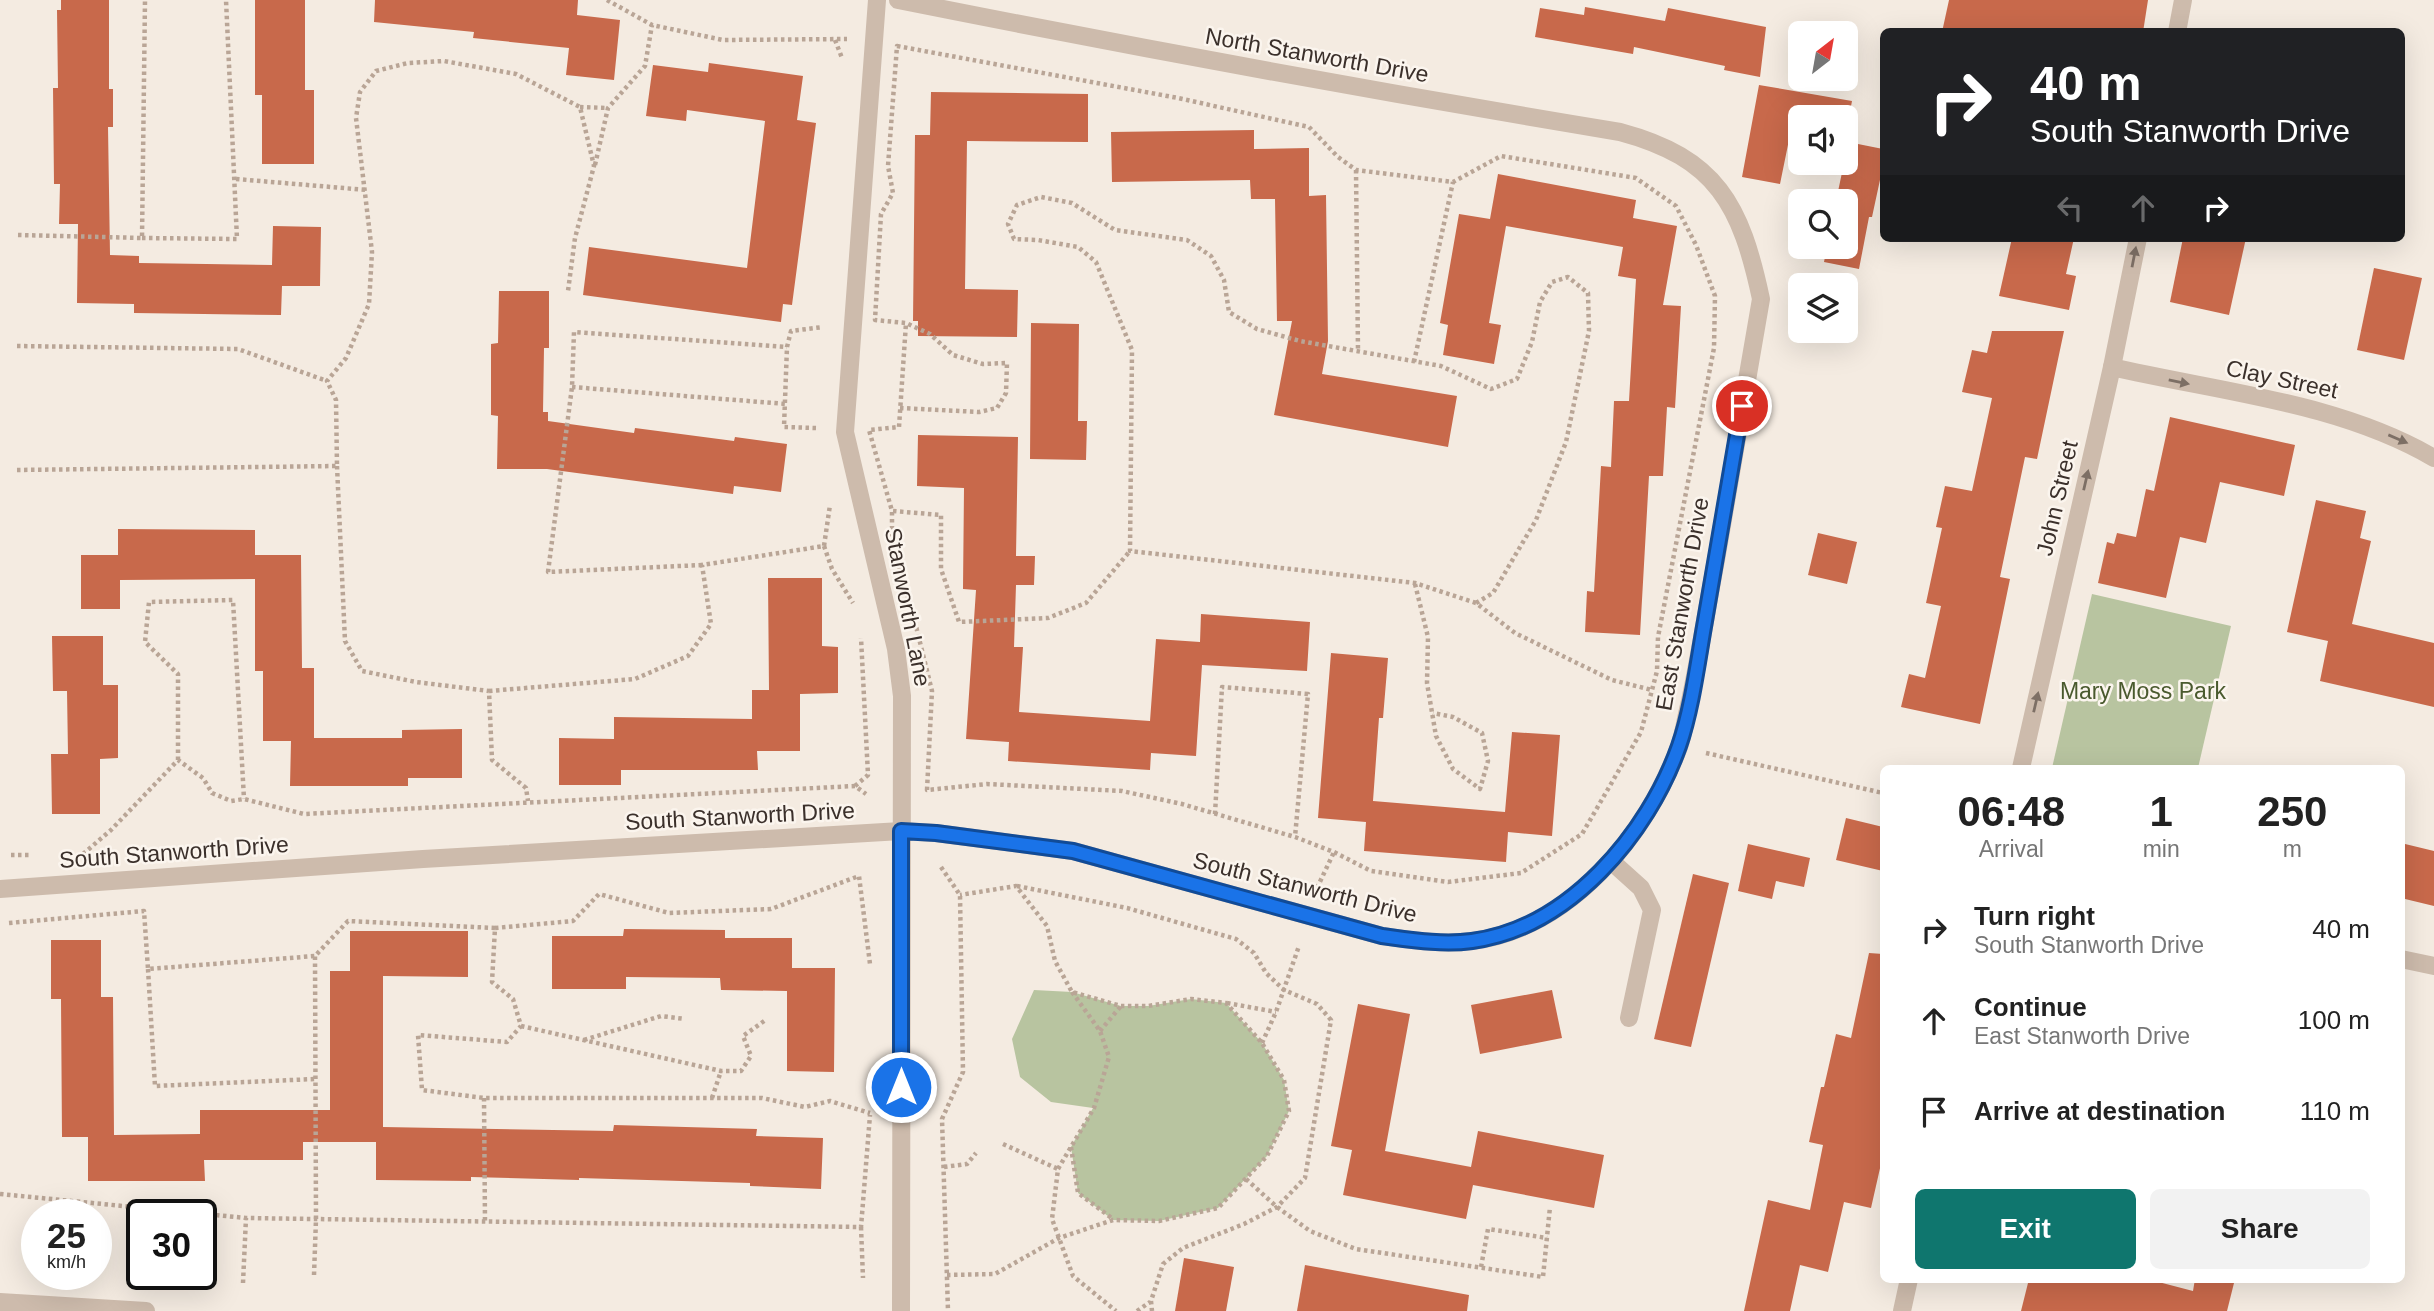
<!DOCTYPE html>
<html lang="en">
<head>
<meta charset="utf-8">
<style>
	:root { --surface:#fff; --page:#f2f2f2; --text:#222; --muted:#767676; --accent:#0f766e }
	body { margin:0; font-family:Helvetica,sans-serif; background:var(--page); color:var(--text); height:100vh; display:flex; flex-direction:column; font-size:26px; white-space:nowrap }
	* { box-sizing:border-box; margin:0 }
	p { font-size:23px; color:var(--muted) }
	.icon { flex:none; width:38px; height:38px; fill:none; stroke:currentColor; stroke-width:2; stroke-linecap:round; stroke-linejoin:round }
	.map { position:relative; flex:1; overflow:hidden }
	.side { position:absolute; left:1880px; top:765px; width:525px; height:518px; display:flex; flex-direction:column; background:var(--surface); border-radius:10px; box-shadow:0 7px 28px #0002 }
	.side>* { flex:none }
	.banner { position:absolute; left:1880px; top:28px; width:525px; height:214px; border-radius:10px; box-shadow:0 7px 28px #0002; background:#202124; color:#fff; overflow:hidden }
	.needle { width:46px; rotate:31deg }
	.buttons { position:absolute; left:1788px; top:21px; display:grid; gap:14px }
	.buttons a { display:grid; place-items:center; width:70px; height:70px; border-radius:10px; background:var(--surface); box-shadow:0 7px 28px #0002; font-size:35px }
	.speed { position:absolute; left:21px; top:1199px; display:flex; gap:14px; font-size:35px; font-weight:700; text-align:center }
	.speed>* { display:grid; place-content:center; width:91px; height:91px; border-radius:50%; background:var(--surface); box-shadow:0 7px 28px #0002; line-height:1 }
	.speed small { font-size:18px; font-weight:400 }
	.speed .limit { border:4px solid #111; border-radius:10px; background:#fff; color:#111 }
	.pin { position:absolute; display:grid; place-items:center; width:60px; height:60px; color:#fff; margin:-30px; border:4px solid #fff; border-radius:50%; box-shadow:0 2px 7px #0007 }
	.me { position:absolute; width:77px; margin:-38px; rotate:0deg; stroke-linejoin:round; filter:drop-shadow(0 0 5px #0008) }
	.turn { display:flex; align-items:center; gap:24px; height:147px; padding:0 35px; font-size:32px }
	.turn .icon { width:91px; height:91px; stroke-width:2.5 }
	.turn b { display:block; font-size:49px; line-height:60px }
	.lanes { display:flex; align-items:center; height:66px; padding:0 35px; background:#0003; justify-content:center; gap:35px; direction:ltr }
	.lanes .off { opacity:.35 }
	.eta { display:flex; justify-content:space-evenly; align-items:center; height:119px; text-align:center }
	.eta b { font-size:42px; font-weight:700; line-height:49px }
	.cta { display:flex; gap:14px; margin-top:auto; padding:14px 35px }
	.cta a { flex:1; height:80px; border-radius:10px; background:var(--accent); color:#fff; font-size:28px; font-weight:700; line-height:80px; text-align:center }
	.cta a+a { background:var(--page); color:var(--text) }
	ul { padding:0; list-style:none }
	li { display:flex; align-items:center; gap:21px; height:91px; padding:0 35px }
	li div { flex:1 }
	li b { display:block; font-size:26px }
	li em { font-style:normal }
	.map>svg:first-child { display:block }
</style>
</head>
<body>
<div class="map">
<svg width="2434" height="1311" viewBox="0 0 2434 1311">
	<rect width="100%" height="100%" fill="#f4ebe1"/>
	<g fill="#b8c4a0">
		<path d="M 2092,594 L 2231,626 L 2198,768 L 2052,768 Z"/>
		<path d="M 1034,990 L 1072,992 L 1121,1006 L 1148,1006 L 1191,999 L 1226,1003 L 1262,1043 L 1284,1080 L 1289,1111 L 1267,1156 L 1218,1208 L 1159,1221 L 1113,1220 L 1078,1193 L 1071,1147 L 1093,1108 L 1051,1102 L 1020,1077 L 1012,1039 Z"/>
	</g>
	<g fill="#c8694b">
		<path d="M 61,0 L 109,0 L 109,89 L 113,89 L 113,127 L 108,127 L 110,255 L 139,256 L 139,263 L 272,265 L 273,226 L 321,227 L 320,286 L 282,286 L 281,315 L 134,313 L 134,304 L 77,303 L 78,224 L 59,224 L 60,184 L 54,184 L 53,88 L 58,88 L 57,10 L 61,10 Z"/>
		<path d="M 255,0 L 305,0 L 305,90 L 314,90 L 314,164 L 262,164 L 262,95 L 255,95 Z"/>
		<path d="M 375,0 L 578,0 L 577,15 L 620,20 L 614,80 L 566,75 L 569,48 L 473,38 L 474,32 L 374,22 Z"/>
		<path d="M 1949,0 L 2148,0 L 2143,32 L 1942,32 Z"/>
		<path d="M 1585,7 L 1665,21 L 1668,8 L 1766,27 L 1760,77 L 1724,70 L 1725,66 L 1634,47 L 1633,54 L 1535,37 L 1540,8 L 1584,15 Z"/>
		<path d="M 709,63 L 803,76 L 797,120 L 816,123 L 792,305 L 783,304 L 781,322 L 583,295 L 589,247 L 747,268 L 765,121 L 687,110 L 686,121 L 646,116 L 653,65 L 708,72 Z"/>
		<path d="M 1759,85 L 1852,101 L 1846,133 L 1846,117 L 1801,117 L 1801,132 L 1791,130 L 1780,184 L 1742,177 Z"/>
		<path d="M 931,92 L 1088,94 L 1088,142 L 967,141 L 965,289 L 1018,290 L 1017,337 L 918,336 L 918,321 L 913,321 L 915,135 L 930,135 Z"/>
		<path d="M 1254,130 L 1254,149 L 1309,148 L 1309,196 L 1326,195 L 1328,341 L 1322,374 L 1457,396 L 1448,447 L 1274,415 L 1292,321 L 1277,321 L 1275,199 L 1251,199 L 1250,180 L 1112,182 L 1111,132 Z"/>
		<path d="M 1848,142 L 1883,149 L 1883,166 L 1872,217 L 1869,217 L 1859,269 L 1824,262 L 1827,247 L 1846,247 L 1846,201 L 1836,201 L 1844,163 L 1846,163 Z"/>
		<path d="M 1498,174 L 1636,200 L 1633,218 L 1677,226 L 1663,305 L 1681,306 L 1675,408 L 1667,407 L 1663,476 L 1649,476 L 1640,635 L 1585,632 L 1587,591 L 1594,592 L 1601,466 L 1611,467 L 1614,401 L 1629,401 L 1636,279 L 1618,276 L 1623,247 L 1506,226 L 1489,323 L 1501,325 L 1494,364 L 1443,355 L 1448,325 L 1440,323 L 1459,214 L 1490,219 Z"/>
		<path d="M 2012,238 L 2074,238 L 2066,274 L 2076,276 L 2069,310 L 1999,296 Z"/>
		<path d="M 2183,238 L 2246,238 L 2229,315 L 2170,302 Z"/>
		<path d="M 2374,268 L 2422,278 L 2404,360 L 2357,350 Z"/>
		<path d="M 499,291 L 549,291 L 549,348 L 544,348 L 543,412 L 548,412 L 548,421 L 634,433 L 635,428 L 734,441 L 735,437 L 787,444 L 781,492 L 734,486 L 733,494 L 547,469 L 497,469 L 498,416 L 491,415 L 491,344 L 498,343 Z"/>
		<path d="M 1031,323 L 1079,324 L 1078,421 L 1087,421 L 1086,460 L 1030,459 Z"/>
		<path d="M 1992,331 L 2064,331 L 2037,459 L 2025,457 L 2000,577 L 2010,579 L 1980,724 L 1901,707 L 1909,674 L 1925,678 L 1941,606 L 1926,603 L 1942,528 L 1936,527 L 1945,486 L 1972,491 L 1992,398 L 1962,392 L 1972,350 L 1987,353 Z"/>
		<path d="M 2170,417 L 2295,445 L 2284,496 L 2220,482 L 2206,543 L 2180,537 L 2166,598 L 2098,583 L 2107,542 L 2114,544 L 2117,533 L 2136,537 L 2146,489 L 2154,491 Z"/>
		<path d="M 918,435 L 1018,437 L 1016,556 L 1035,556 L 1034,585 L 1016,585 L 1014,647 L 1023,647 L 1019,712 L 1150,721 L 1156,639 L 1200,642 L 1201,614 L 1310,622 L 1307,671 L 1202,665 L 1196,756 L 1151,753 L 1150,770 L 1008,761 L 1009,742 L 966,739 L 976,590 L 963,589 L 964,488 L 917,486 Z"/>
		<path d="M 2316,500 L 2366,511 L 2360,538 L 2371,541 L 2352,624 L 2434,643 L 2434,707 L 2320,681 L 2328,641 L 2287,632 Z"/>
		<path d="M 118,529 L 255,530 L 255,555 L 301,555 L 302,668 L 314,668 L 314,738 L 402,738 L 402,730 L 462,729 L 462,778 L 408,778 L 408,786 L 290,786 L 291,741 L 263,741 L 263,671 L 255,671 L 255,579 L 120,580 L 120,609 L 81,609 L 81,555 L 118,555 Z"/>
		<path d="M 1818,533 L 1857,542 L 1847,584 L 1808,575 Z"/>
		<path d="M 768,578 L 822,578 L 822,646 L 838,647 L 838,693 L 800,694 L 800,751 L 757,751 L 758,770 L 621,770 L 621,785 L 559,785 L 559,738 L 614,739 L 614,717 L 752,719 L 752,690 L 769,690 Z"/>
		<path d="M 52,636 L 103,636 L 103,685 L 118,685 L 118,758 L 100,759 L 100,814 L 52,814 L 51,754 L 68,754 L 67,691 L 53,691 Z"/>
		<path d="M 1331,653 L 1388,658 L 1383,718 L 1379,718 L 1373,801 L 1505,812 L 1512,732 L 1560,735 L 1552,836 L 1508,832 L 1506,862 L 1364,851 L 1366,822 L 1318,818 Z"/>
		<path d="M 1846,818 L 1883,827 L 1883,871 L 1836,860 Z"/>
		<path d="M 2401,843 L 2434,851 L 2434,906 L 2401,898 Z"/>
		<path d="M 1748,844 L 1810,858 L 1804,887 L 1776,881 L 1772,899 L 1738,891 Z"/>
		<path d="M 1693,874 L 1729,883 L 1691,1047 L 1654,1039 Z"/>
		<path d="M 624,929 L 725,930 L 725,938 L 792,938 L 792,968 L 835,968 L 834,1072 L 787,1071 L 787,991 L 721,990 L 720,978 L 626,977 L 626,989 L 552,989 L 552,936 L 623,936 Z"/>
		<path d="M 350,931 L 468,931 L 468,977 L 383,976 L 383,1127 L 613,1131 L 614,1125 L 757,1129 L 756,1136 L 823,1138 L 821,1189 L 750,1186 L 750,1183 L 579,1178 L 579,1180 L 471,1177 L 471,1181 L 376,1180 L 376,1142 L 303,1142 L 303,1160 L 204,1160 L 205,1181 L 88,1181 L 88,1137 L 62,1137 L 61,999 L 51,999 L 51,940 L 101,940 L 101,997 L 113,997 L 114,1135 L 200,1134 L 200,1110 L 330,1110 L 330,971 L 350,971 Z"/>
		<path d="M 1869,953 L 1883,954 L 1883,1155 L 1871,1208 L 1844,1202 L 1828,1272 L 1800,1265 L 1790,1311 L 1744,1311 L 1768,1200 L 1810,1210 L 1823,1145 L 1809,1142 L 1821,1087 L 1824,1087 L 1836,1034 L 1851,1038 Z"/>
		<path d="M 1552,990 L 1562,1038 L 1480,1054 L 1471,1005 Z"/>
		<path d="M 1358,1004 L 1410,1014 L 1385,1151 L 1471,1167 L 1478,1131 L 1604,1155 L 1594,1208 L 1473,1185 L 1466,1219 L 1343,1195 L 1352,1150 L 1331,1146 Z"/>
		<path d="M 1184,1258 L 1234,1267 L 1226,1311 L 1175,1311 Z"/>
		<path d="M 1305,1265 L 1469,1295 L 1467,1311 L 1297,1311 Z"/>
		<path d="M 2029,1279 L 2147,1279 L 2193,1291 L 2195,1279 L 2235,1279 L 2227,1311 L 2021,1311 Z"/>
	</g>
	<g fill="none" stroke-linecap="round" stroke-linejoin="round">
		<g stroke="#b9a596" stroke-width="4.5" stroke-dasharray="3.5 3.5" stroke-linecap="butt">
			<path d="M 607,0 L 652,25 L 723,40 L 847,39"/>
			<path d="M 835,40 L 842,58"/>
			<path d="M 897,46 L 1178,98 L 1309,127 L 1338,157 L 1356,170 L 1453,182 L 1501,156 L 1636,178 L 1676,206 L 1696,245 L 1715,296 L 1714,348 L 1658,637 L 1657,671 L 1641,732 L 1582,834 L 1521,873 L 1448,882 L 1371,871 L 1334,852 L 1295,837 L 1182,804 L 1122,791 L 987,784 L 927,790 L 932,691 L 913,614 L 892,542 L 892,511 L 869,430 L 899,427 L 906,323 L 875,320 L 881,214 L 893,193 L 888,166 Z"/>
			<path d="M 580,107 L 608,108"/>
			<path d="M 595,165 L 608,108 L 645,66 L 652,25"/>
			<path d="M 1356,170 L 1358,351"/>
			<path d="M 236,179 L 367,190"/>
			<path d="M 18,235 L 142,238 L 145,0"/>
			<path d="M 142,238 L 237,239 L 226,0"/>
			<path d="M 17,346 L 238,349 L 327,381"/>
			<path d="M 1414,362 L 1453,182"/>
			<path d="M 572,387 L 786,404"/>
			<path d="M 900,408 L 979,412 L 997,408 L 1006,393 L 1007,363 L 983,364 L 953,355 L 930,334 L 906,323"/>
			<path d="M 816,428 L 784,427 L 787,347 L 791,331 L 823,327"/>
			<path d="M 337,466 L 345,641 L 362,671 L 416,682 L 489,691 L 492,760 L 526,788 L 528,801"/>
			<path d="M 17,470 L 337,466 L 336,400 L 327,381 L 346,358 L 369,304 L 372,252 L 356,118 L 360,92 L 376,71 L 408,63 L 444,61 L 516,74 L 580,107 L 594,166 L 575,238 L 568,291"/>
			<path d="M 893,511 L 941,515 L 941,569 L 959,622 L 1048,618 L 1086,603 L 1130,551"/>
			<path d="M 824,546 L 832,569 L 853,603"/>
			<path d="M 702,565 L 548,572 L 572,387 L 574,332 L 787,347"/>
			<path d="M 1415,584 L 1428,637 L 1427,683 L 1436,736 L 1453,769 L 1480,789 L 1488,761 L 1482,733 L 1453,717 L 1433,713"/>
			<path d="M 1476,603 L 1493,593 L 1536,520 L 1566,442 L 1589,331 L 1588,293 L 1568,277 L 1552,282 L 1540,302 L 1532,342 L 1517,379 L 1491,389 L 1441,366 L 1300,341 L 1257,329 L 1229,312 L 1224,280 L 1211,256 L 1187,240 L 1115,230 L 1072,203 L 1041,197 L 1017,205 L 1008,224 L 1014,239 L 1038,240 L 1078,247 L 1096,262 L 1132,350 L 1130,551 L 1415,583 L 1476,603 L 1515,633 L 1612,680 L 1652,690"/>
			<path d="M 489,691 L 635,679 L 688,656 L 711,624 L 702,565 L 824,546 L 830,505"/>
			<path d="M 1706,753 L 1883,793"/>
			<path d="M 178,760 L 178,674 L 145,642 L 149,602 L 233,600 L 244,799"/>
			<path d="M 855,786 L 868,775 L 861,638"/>
			<path d="M 1215,814 L 1222,687 L 1308,694 L 1295,837"/>
			<path d="M 83,854 L 111,830 L 178,760 L 203,778 L 212,793 L 231,801 L 244,799 L 304,814 L 855,786 L 866,794"/>
			<path d="M 11,855 L 32,855"/>
			<path d="M 941,867 L 960,895 L 963,1072 L 942,1119 L 948,1311"/>
			<path d="M 1017,886 L 1127,908 L 1236,939 L 1254,953 L 1266,973 L 1284,990 L 1317,1004 L 1331,1020 L 1305,1178 L 1277,1207 L 1244,1224 L 1183,1248 L 1163,1264 L 1151,1301 L 1152,1311"/>
			<path d="M 1317,888 L 1334,852"/>
			<path d="M 9,923 L 144,911 L 148,969 L 315,956 L 348,921 L 495,928 L 492,982 L 513,999 L 521,1026 L 507,1042 L 418,1035 L 422,1090 L 484,1098 L 762,1098 L 805,1107 L 830,1101 L 870,1113"/>
			<path d="M 495,928 L 573,921 L 599,894 L 669,913 L 771,909 L 859,876 L 870,964"/>
			<path d="M 148,969 L 155,1086 L 315,1079"/>
			<path d="M 1072,992 L 1100,1031 L 1109,1057 L 1094,1108 L 1058,1169 L 1052,1219 L 1073,1276 L 1116,1311"/>
			<path d="M 1227,1003 L 1276,1012"/>
			<path d="M 521,1026 L 721,1071 L 741,1071 L 751,1056 L 743,1036 L 767,1019"/>
			<path d="M 1100,1031 L 1121,1006"/>
			<path d="M 584,1040 L 661,1016 L 685,1019"/>
			<path d="M 1262,1043 L 1276,1012 L 1299,946"/>
			<path d="M 484,1098 L 485,1222"/>
			<path d="M 712,1098 L 721,1071"/>
			<path d="M 1003,1144 L 1058,1169"/>
			<path d="M 1071,1147 L 1078,1193 L 1113,1219"/>
			<path d="M 944,1167 L 967,1164 L 976,1153"/>
			<path d="M 1246,1179 L 1277,1207 L 1310,1231 L 1356,1249 L 1543,1277 L 1550,1207"/>
			<path d="M 0,1194 L 246,1218 L 861,1227 L 870,1115"/>
			<path d="M 861,1227 L 863,1278"/>
			<path d="M 1481,1267 L 1488,1229 L 1547,1238"/>
			<path d="M 314,1275 L 316,1219 L 315,956"/>
			<path d="M 947,1275 L 995,1274 L 1059,1238 L 1113,1220 L 1159,1221 L 1218,1208 L 1267,1156 L 1289,1111 L 1284,1080 L 1262,1043 L 1226,1003 L 1191,999 L 1148,1006 L 1121,1006 L 1072,992 L 1055,961 L 1047,926 L 1016,886 L 960,895"/>
			<path d="M 243,1283 L 246,1218"/>
			<path d="M 1137,1311 L 1150,1302"/>
		</g>
		<path stroke="#cdbbac" stroke-width="18" d="M 1611,861 L 1641,888 L 1652,910 L 1629,1018"/>
		<g stroke="#cdbbac" stroke-width="18">
			<path d="M 877,0 L 845,432 L 896,649 L 902,696 L 901,1311"/>
			<path d="M 2177,32 L 2183,0"/>
			<path d="M 2112,367 C 2219,392 2338,402 2434,458"/>
			<path d="M 2021,768 L 2112,367 L 2138,238"/>
			<path d="M 0,889 L 423,859 L 901,831 L 936,833 L 1073,851 L 1382,936 C 1412,940 1441,945 1472,941 C 1571,928 1645,836 1679,747 C 1684,733 1686,716 1690,701 C 1700,654 1707,607 1716,560 C 1731,473 1746,386 1761,299 C 1741,205 1717,158 1620,132 C 1378,92 1138,48 898,0"/>
			<path d="M 2401,959 L 2434,966"/>
			<path d="M 0,1302 L 146,1311"/>
			<path d="M 1902,1311 L 1909,1279"/>
		</g>
	</g>
	<defs><path id="oneway-solid" d="M-6-.8H1V-3.2L6.5 0L1 3.2V.8H-6Z" transform="scale(1.75)"/></defs>
	<g fill="#7d6f65">
		<use href="#oneway-solid" transform="translate(2134 257) rotate(-79)"/>
		<use href="#oneway-solid" transform="translate(2179 382) rotate(12)"/>
		<use href="#oneway-solid" transform="translate(2398 439) rotate(23)"/>
		<use href="#oneway-solid" transform="translate(2086 480) rotate(-77)"/>
		<use href="#oneway-solid" transform="translate(2036 702) rotate(-77)"/>
	</g>
	<g fill="none" stroke-linecap="round" stroke-linejoin="round">
		<defs>
			<path id="route" d="M 901,1087 L 901,831 L 936,833 L 1073,851 L 1382,936 C 1412,940 1442,945 1472,941 C 1569,928 1648,834 1679,746 C 1692,709 1698,660 1705,621 C 1717,549 1730,478 1742,406"/>
		</defs>
		<use href="#route" stroke="#114b97" stroke-width="18"/>
		<use href="#route" stroke="#1a73e8" stroke-width="12"/>
	</g>
	<g text-anchor="middle" dominant-baseline="central" stroke-width="5" stroke-linejoin="round" paint-order="stroke">
		<g font-size="23" fill="#3b302b" stroke="#fbf5ee">
			<text transform="translate(1317 55) rotate(10)">North Stanworth Drive</text>
			<text transform="translate(2282 379) rotate(12)">Clay Street</text>
			<text transform="translate(2057 498) rotate(-77)">John Street</text>
			<text transform="translate(1682 604) rotate(-80)">East Stanworth Drive</text>
			<text transform="translate(908 607) rotate(79)">Stanworth Lane</text>
			<text transform="translate(740 816) rotate(-3)">South Stanworth Drive</text>
			<text transform="translate(174 852) rotate(-4)">South Stanworth Drive</text>
			<text transform="translate(1305 887) rotate(14)">South Stanworth Drive</text>
		</g>
		<g font-size="23" fill="#4a5a2e" stroke="#fbf5ee">
			<text x="2143" y="691">Mary Moss Park</text>
		</g>
	</g>
</svg>
<div class="buttons">
<a><svg class="needle" viewBox="-14 -14 28 28"><path d="M0-13l5 13h-10z" fill="#e53935"/><path d="M0 13l5-13h-10z" fill="#767676"/></svg></a>
<a><svg class="icon" aria-label="sound" viewBox="0 0 24 24"><path d="M4 9h4l5-4v14l-5-4H4zM17 9q2 3 0 6"/></svg></a>
<a><svg class="icon" aria-label="search" viewBox="0 0 24 24"><circle cx="10" cy="10" r="6"/><path d="M15 15l6 6"/></svg></a>
<a><svg class="icon" aria-label="layers" viewBox="0 0 24 24"><path d="M12 4l9 5-9 5-9-5zM3 14l9 5 9-5"/></svg></a>
</div>
<div class="speed"><div>25<small>km/h</small></div><div class="limit">30</div></div>
<div class="pin" style="left:1742px;top:406px;background:#d93025"><svg class="icon" aria-label="arrive" viewBox="0 0 24 24"><path d="M6 21V4h12l-3 4 3 4H6"/></svg></div>
<svg class="me" style="left:901px;top:1087px" viewBox="-20 -20 40 40"><circle r="17" fill="#1a73e8" stroke="#fff" stroke-width="3"/><path d="M0-11L8 9 0 5-8 9z" fill="#fff"/></svg>
<div class="banner">
<div class="turn"><svg class="icon" aria-label="right" viewBox="0 0 24 24"><path d="M7 20v-9h11M14 6l5 5-5 5"/></svg><div><b>40 m</b>South Stanworth Drive</div></div>
<div class="lanes"><svg class="icon off" aria-label="left" viewBox="0 0 24 24"><path d="M17 20v-9H6M10 6l-5 5 5 5"/></svg><svg class="icon off" aria-label="ahead" viewBox="0 0 24 24"><path d="M12 20V5M6 11l6-6 6 6"/></svg><svg class="icon" aria-label="right" viewBox="0 0 24 24"><path d="M7 20v-9h11M14 6l5 5-5 5"/></svg></div>
</div>
<section class="side">
<div class="eta">
<div><b>06:48</b><p>Arrival</p></div>
<div><b>1</b><p>min</p></div>
<div><b>250</b><p>m</p></div>
</div>
<ul>
<li><svg class="icon" aria-label="right" viewBox="0 0 24 24"><path d="M7 20v-9h11M14 6l5 5-5 5"/></svg><div><b>Turn right</b><p>South Stanworth Drive</p></div><em>40 m</em></li>
<li><svg class="icon" aria-label="ahead" viewBox="0 0 24 24"><path d="M12 20V5M6 11l6-6 6 6"/></svg><div><b>Continue</b><p>East Stanworth Drive</p></div><em>100 m</em></li>
<li><svg class="icon" aria-label="arrive" viewBox="0 0 24 24"><path d="M6 21V4h12l-3 4 3 4H6"/></svg><div><b>Arrive at destination</b></div><em>110 m</em></li>
</ul>
<div class="cta"><a>Exit</a><a>Share</a></div>
</section>
</div>
</body>
</html>
